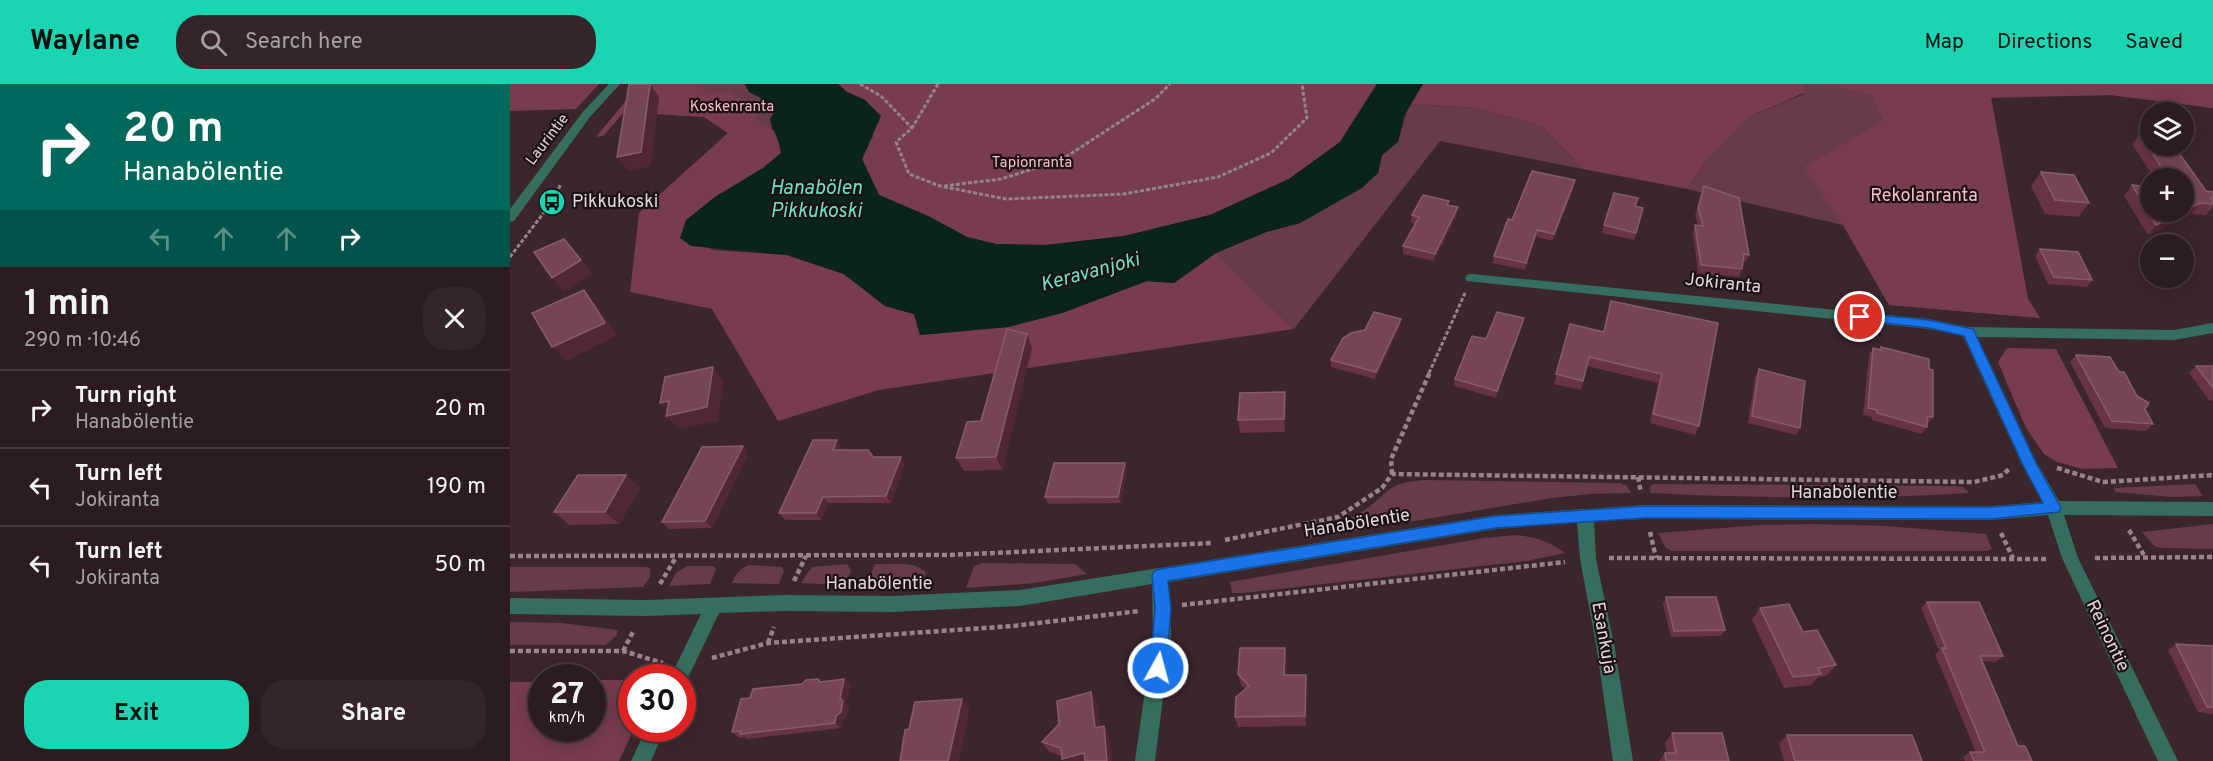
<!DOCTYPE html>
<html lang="en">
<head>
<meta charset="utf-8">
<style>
	:root { --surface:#2c1c20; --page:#342529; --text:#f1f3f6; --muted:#a6a1a5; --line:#483a3e; --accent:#19d5b2 }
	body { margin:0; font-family:Overpass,sans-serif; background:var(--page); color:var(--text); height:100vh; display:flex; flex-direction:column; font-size:22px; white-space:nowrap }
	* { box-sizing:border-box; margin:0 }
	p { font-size:20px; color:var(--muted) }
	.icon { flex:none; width:33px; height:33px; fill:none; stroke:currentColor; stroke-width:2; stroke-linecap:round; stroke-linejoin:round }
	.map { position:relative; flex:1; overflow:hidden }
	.drawer { display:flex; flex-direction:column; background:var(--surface); width:510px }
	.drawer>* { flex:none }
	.banner { background:#00695c; color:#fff; overflow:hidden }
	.tools { position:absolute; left:1630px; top:18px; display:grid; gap:12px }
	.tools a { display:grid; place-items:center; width:54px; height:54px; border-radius:50%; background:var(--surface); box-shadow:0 3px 15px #0003,0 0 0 2px var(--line); font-size:30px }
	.speed { position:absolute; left:18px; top:580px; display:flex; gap:12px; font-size:30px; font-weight:700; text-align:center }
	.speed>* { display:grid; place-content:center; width:78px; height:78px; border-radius:50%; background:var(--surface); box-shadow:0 3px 15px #0003,0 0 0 2px var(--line); line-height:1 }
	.speed small { font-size:15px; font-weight:400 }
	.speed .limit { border:9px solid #d22; background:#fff; color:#111 }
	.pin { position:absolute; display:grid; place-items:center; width:51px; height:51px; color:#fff; margin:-26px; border:3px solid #fff; border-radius:50%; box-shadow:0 2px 6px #0007 }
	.me { position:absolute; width:66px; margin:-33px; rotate:7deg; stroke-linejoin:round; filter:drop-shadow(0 0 4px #0008) }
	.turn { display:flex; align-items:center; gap:21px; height:126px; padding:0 24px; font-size:27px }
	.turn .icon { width:78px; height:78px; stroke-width:2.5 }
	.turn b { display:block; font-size:42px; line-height:51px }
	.lanes { display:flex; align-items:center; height:57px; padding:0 24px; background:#0003; justify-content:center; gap:30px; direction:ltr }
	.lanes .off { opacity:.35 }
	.round { display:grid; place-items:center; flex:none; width:63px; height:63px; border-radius:24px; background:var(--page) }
	.summary { display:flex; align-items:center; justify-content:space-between; height:102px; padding:0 24px }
	h1 { font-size:36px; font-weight:700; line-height:45px }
	.primary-button { display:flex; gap:12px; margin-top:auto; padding:12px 24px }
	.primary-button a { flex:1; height:69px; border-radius:24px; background:var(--accent); color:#111; font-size:24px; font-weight:700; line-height:69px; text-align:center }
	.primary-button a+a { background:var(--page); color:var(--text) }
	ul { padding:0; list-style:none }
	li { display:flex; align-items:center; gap:18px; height:78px; padding:0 24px; border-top:2px solid var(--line) }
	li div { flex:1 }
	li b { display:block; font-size:22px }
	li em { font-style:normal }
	header { display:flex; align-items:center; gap:36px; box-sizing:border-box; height:84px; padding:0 30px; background:var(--accent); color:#111 }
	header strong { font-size:28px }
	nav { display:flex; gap:33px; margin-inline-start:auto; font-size:21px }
	.search { width:420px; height:54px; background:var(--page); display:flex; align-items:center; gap:15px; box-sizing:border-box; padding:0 21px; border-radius:24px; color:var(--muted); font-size:22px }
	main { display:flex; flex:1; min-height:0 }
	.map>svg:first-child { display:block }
</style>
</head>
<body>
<header>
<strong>Waylane</strong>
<div class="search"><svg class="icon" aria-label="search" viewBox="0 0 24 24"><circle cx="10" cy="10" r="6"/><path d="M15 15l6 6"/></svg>Search here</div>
<nav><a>Map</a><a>Directions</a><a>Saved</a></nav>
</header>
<main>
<section class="drawer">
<div class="banner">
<div class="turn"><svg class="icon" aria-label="right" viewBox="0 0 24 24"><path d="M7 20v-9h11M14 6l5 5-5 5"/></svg><div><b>20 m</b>Hanabölentie</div></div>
<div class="lanes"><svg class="icon off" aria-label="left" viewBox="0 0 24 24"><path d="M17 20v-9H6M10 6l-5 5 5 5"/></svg><svg class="icon off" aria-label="ahead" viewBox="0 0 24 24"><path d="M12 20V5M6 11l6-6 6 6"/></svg><svg class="icon off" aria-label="ahead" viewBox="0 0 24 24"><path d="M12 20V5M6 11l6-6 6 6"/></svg><svg class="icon" aria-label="right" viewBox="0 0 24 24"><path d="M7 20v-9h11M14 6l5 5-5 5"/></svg></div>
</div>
<div class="summary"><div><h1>1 min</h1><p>290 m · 10:46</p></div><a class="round"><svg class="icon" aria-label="close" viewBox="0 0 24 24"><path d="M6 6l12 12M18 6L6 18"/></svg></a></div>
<ul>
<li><svg class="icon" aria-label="right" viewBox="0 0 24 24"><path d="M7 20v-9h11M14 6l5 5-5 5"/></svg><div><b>Turn right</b><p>Hanabölentie</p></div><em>20 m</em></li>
<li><svg class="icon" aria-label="left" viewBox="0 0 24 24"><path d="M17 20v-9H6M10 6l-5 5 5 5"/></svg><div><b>Turn left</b><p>Jokiranta</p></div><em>190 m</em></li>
<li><svg class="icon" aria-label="left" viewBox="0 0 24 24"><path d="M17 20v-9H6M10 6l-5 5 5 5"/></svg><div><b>Turn left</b><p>Jokiranta</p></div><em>50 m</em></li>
</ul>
<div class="primary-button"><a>Exit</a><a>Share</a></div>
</section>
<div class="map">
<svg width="1703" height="677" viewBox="0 0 1703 677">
	<rect width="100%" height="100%" fill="#3b262b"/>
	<g fill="#673b48">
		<path d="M 130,0 L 235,0 L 239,8 L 263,20 L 264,29 L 260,35 L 262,44 L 218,49 L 194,33 L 114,28 L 94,51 L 86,53 Z"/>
		<path d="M 1294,0 L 1703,0 L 1703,24 L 1601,11 L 1481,14 L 1518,215 L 1530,234 L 1379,221 L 1333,141 L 1177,105 L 1197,76 L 1239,33 L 1294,10 Z"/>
		<path d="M 899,20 L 967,24 L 1033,43 L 1073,85 L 930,57 L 784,245 L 706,169 L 756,148 L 790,139 L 868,89 L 872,71 L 888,58 Z"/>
		<path d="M 914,396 L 1110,399 L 1117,402 L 1121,409 L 1081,410 L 1042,414 L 797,455 L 797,451 C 817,444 835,438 853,427 C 881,409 874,399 914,396 Z"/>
		<path d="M 1145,400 L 1444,402 L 1453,403 L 1459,409 C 1352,416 1246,414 1140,409 L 1141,401 Z"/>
		<path d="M 1685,400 L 1693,412 L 1662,413 L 1605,408 L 1604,404 Z"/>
		<path d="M 1303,440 L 1376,442 L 1476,450 L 1482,465 L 1478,467 L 1161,467 L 1156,464 L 1148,449 L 1251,441 Z"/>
		<path d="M 1703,440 L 1703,465 L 1652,464 L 1644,462 L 1632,448 Z"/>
		<path d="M 1006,451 C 1026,453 1039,457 1055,469 L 1017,477 L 733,509 L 722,509 L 720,498 L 974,454 Z"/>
		<path d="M 472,479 L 565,480 L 577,490 L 525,499 L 456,504 L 464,482 Z"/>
		<path d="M 337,480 L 341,486 L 335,501 L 291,499 L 302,483 Z"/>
		<path d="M 365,480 C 380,481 406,476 416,489 L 412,505 L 356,502 Z"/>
		<path d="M 239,481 L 272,483 L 274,487 L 269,500 L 222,499 C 226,490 229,485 239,481 Z"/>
		<path d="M 177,482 L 203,482 L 206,485 L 200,500 L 159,502 L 166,489 Z"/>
		<path d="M 0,483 L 136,483 L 140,485 L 140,493 L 133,503 L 0,508 Z"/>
		<path d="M 0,538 L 52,539 L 108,546 L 106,552 L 96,561 L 0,561 Z"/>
	</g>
	<g fill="#773c4e">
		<path d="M 0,0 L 89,0 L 66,25 L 0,27 Z"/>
		<path d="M 130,0 L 184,0 L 198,8 L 220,8 L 245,22 C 246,44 251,35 263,46 C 270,51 270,61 271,69 L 253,84 L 205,113 L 177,136 L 171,154 L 204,166 L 277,171 L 334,190 L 375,222 L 404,230 L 410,251 L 498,243 L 552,229 L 637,197 L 664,199 L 706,169 L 784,245 L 369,306 L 268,337 L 202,225 L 120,208 L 129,129 L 218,49 L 194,33 L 114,28 L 94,51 L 86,53 Z"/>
		<path d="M 328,0 L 867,0 L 830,58 L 779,95 L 700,131 L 614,152 L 536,161 L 486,160 L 457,153 L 418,132 L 369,111 L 352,75 L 363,52 L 355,16 L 337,8 Z"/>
		<path d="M 913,0 L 1294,0 L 1294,9 L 1239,33 L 1197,76 L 1177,105 L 1073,85 L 1033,43 L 967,24 L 899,20 Z"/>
		<path d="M 1321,0 L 1703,0 L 1703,24 L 1601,11 L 1481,13 L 1518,215 L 1530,234 L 1379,221 L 1333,141 L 1294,83 L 1373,37 L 1362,12 Z"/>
		<path d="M 1497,264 L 1546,265 L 1608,384 L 1573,385 L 1547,378 L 1534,370 L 1516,344 L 1488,278 Z"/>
		<path d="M 83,596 L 121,596 L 122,645 L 124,645 L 109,677 L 0,677 L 0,598 L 31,598 L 32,645 L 82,645 Z"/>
	</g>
	<path fill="#09231d" d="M 235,0 L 328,0 L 337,8 L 355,16 L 371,32 L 352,75 L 369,111 L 418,132 L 457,153 L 486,160 L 536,161 L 614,152 L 700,131 L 779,95 L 830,58 L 867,0 L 913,0 L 894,32 L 888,58 L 872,71 L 868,89 L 852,104 L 790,139 L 756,148 L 706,169 L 664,199 L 637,197 L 552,229 L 498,243 L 410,251 L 404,230 L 375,222 L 334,190 L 277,171 L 181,162 L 170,154 L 176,136 L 205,113 L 253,84 L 271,69 C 269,55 263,47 260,35 L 264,29 L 263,20 L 239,8 Z"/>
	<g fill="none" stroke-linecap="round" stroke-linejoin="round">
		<g stroke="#958488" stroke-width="3" stroke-dasharray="4 2" stroke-linecap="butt">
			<path d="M 350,0 L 371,12 L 402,44"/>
			<path d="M 428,0 L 402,44 L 386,58 L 399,90 L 430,102 L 496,115 L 614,110 L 708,93 L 761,69 L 797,34 L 792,0"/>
			<path d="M 434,102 L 491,95 L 551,76 L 645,15 L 660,0"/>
			<path d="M 0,173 L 42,118 L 51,100"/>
			<path d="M 919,289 L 955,209"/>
		</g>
		<g stroke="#958488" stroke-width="4.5" stroke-dasharray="5 3" stroke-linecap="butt">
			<path d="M 1547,384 L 1593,398 L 1703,391"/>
			<path d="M 882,390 L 881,375 L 920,288"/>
			<path d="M 1128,393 L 1131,409"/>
			<path d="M 1619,446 L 1635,473"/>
			<path d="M 1140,448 L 1146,474"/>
			<path d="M 1491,449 L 1503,474"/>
			<path d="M 715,456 L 828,433 L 872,404 L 882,390 L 1464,398 L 1493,391 L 1499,385"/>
			<path d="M 0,472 L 439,471 L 702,459"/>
			<path d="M 1099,474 L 1538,475"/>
			<path d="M 1585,474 L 1703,473"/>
			<path d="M 284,497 L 296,472"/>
			<path d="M 150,500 L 166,473"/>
			<path d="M 672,521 L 1055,478"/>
			<path d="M 258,559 L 264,543"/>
			<path d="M 0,567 L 113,567 L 153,579"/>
			<path d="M 113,567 L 124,546"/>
			<path d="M 202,574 L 258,559 L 503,542 L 629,527"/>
		</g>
		<g fill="#356e60" fill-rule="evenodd">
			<path d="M 99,0 L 110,0 L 80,33 L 4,137 L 0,138 L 0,125 L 72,29 Z"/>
			<path d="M 962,190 L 1419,235 L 1458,243 L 1664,246 L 1703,239 L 1703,249 L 1664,256 L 1467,253 L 1527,379 L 1549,417 L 1703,418 L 1703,432 L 1554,431 L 1568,474 L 1668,677 L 1648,677 L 1552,474 L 1538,431 L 1482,436 L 1135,435 L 1084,437 L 1086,475 L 1104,560 L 1123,677 L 1103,677 L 1086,560 L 1070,475 L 1067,438 L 986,445 L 659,498 L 661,551 L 645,677 L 625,677 L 643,551 L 642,500 L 510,522 L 382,528 L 273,527 L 209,529 L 175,600 L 172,601 L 172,594 L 160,594 L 191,530 L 136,532 L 0,530 L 0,514 L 136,516 L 273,511 L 382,512 L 510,506 L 986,431 L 1135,421 L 1482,422 L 1533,418 L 1512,381 L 1453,252 L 1419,245 L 957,197 L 955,194 L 957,191 Z"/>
			<path d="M 136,645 L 155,645 L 141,677 L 121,677 Z"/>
		</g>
	</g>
	<g fill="#683345">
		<path d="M 1630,50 L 1696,107 L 1703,108 L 1703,123 L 1696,131 L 1681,130 L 1638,151 L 1614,112 L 1622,101 L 1641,128 L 1674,94 L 1644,94 L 1622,60 Z"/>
		<path d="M 1531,88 L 1579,119 L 1568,133 L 1535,130 L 1521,102 Z"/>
		<path d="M 1065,96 L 1064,103 L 1043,157 L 1026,153 L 1015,186 L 983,179 L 984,172 L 1002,136 Z"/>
		<path d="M 1194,102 L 1239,171 L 1236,178 L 1233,177 L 1232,185 L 1229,193 L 1188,189 L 1183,148 L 1185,141 L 1188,141 L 1185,132 Z"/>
		<path d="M 939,121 L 947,131 L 924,177 L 893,170 L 893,162 L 905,140 L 901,139 L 902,131 Z"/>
		<path d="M 1125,122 L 1133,124 L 1124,156 L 1092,149 L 1094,141 Z"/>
		<path d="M 1530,165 L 1582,196 L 1577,203 L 1538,200 L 1525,172 Z"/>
		<path d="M 1101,217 L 1189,342 L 1185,351 L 1140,339 L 1148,299 L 1077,282 L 1071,306 L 1044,300 L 1060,240 L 1093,248 Z"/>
		<path d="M 891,235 L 891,242 L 865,295 L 821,283 L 821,276 L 855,246 Z"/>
		<path d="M 1012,241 L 986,314 L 944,302 L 945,295 L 976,255 Z"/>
		<path d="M 1371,263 L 1419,285 L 1423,333 L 1418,340 L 1417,340 L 1417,343 L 1412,350 L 1362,336 L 1362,333 L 1353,331 L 1359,271 L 1363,264 L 1370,265 Z"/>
		<path d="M 522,264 L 492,386 L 454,387 L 446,374 Z"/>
		<path d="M 1566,271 L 1609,288 L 1635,325 L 1643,340 L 1636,347 L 1595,344 L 1560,278 Z"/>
		<path d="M 1686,282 L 1703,282 L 1703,317 L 1699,316 L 1679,289 Z"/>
		<path d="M 1249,285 L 1290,344 L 1286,351 L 1238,339 L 1245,293 Z"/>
		<path d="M 776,322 L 775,348 L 730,349 L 728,336 Z"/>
		<path d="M 233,362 L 238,369 L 202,444 L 159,445 L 152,438 Z"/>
		<path d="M 332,363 L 331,366 L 395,380 L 381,419 L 318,419 L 311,436 L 275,436 L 269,429 Z"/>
		<path d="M 615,379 L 617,385 L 611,419 L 538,420 L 535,413 Z"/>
		<path d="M 130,404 L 109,440 L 59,441 L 44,428 Z"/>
		<path d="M 1156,513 L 1215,546 L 1211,552 L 1161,553 L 1153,520 Z"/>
		<path d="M 1417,518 L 1493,572 L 1486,578 L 1472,577 L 1508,662 L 1522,677 L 1455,677 L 1453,673 L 1460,668 L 1466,668 L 1425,570 L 1429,567 L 1411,524 Z"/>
		<path d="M 1250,524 L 1293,548 L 1326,581 L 1316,592 L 1308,593 L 1301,601 L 1274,604 L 1242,536 Z"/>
		<path d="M 1666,560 L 1703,562 L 1703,630 L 1688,628 L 1658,566 Z"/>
		<path d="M 775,564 L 777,575 L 776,591 L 796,591 L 798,601 L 796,642 L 728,643 L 725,633 L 735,605 L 731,601 L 728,590 Z"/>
		<path d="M 334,595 L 340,601 L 336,620 L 339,622 L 336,634 L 332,637 L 331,644 L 237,655 L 234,653 L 229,654 L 222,648 L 240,614 L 310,598 Z"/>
		<path d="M 581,608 L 587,619 L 590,643 L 594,642 L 599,652 L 602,677 L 554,677 L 552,672 L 539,668 L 532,658 Z"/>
		<path d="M 1162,649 L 1219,677 L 1149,677 L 1155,669 L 1157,669 L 1155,659 Z"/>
		<path d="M 1277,651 L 1412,677 L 1274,677 L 1269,660 Z"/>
	</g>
	<g fill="#512734">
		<path d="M 140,0 L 149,13 L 141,82 L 118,87 L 107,73 Z"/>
		<path d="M 1065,96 L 1064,103 L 1043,157 L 1044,150 Z"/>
		<path d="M 1690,119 L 1681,130 L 1638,151 L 1646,141 Z"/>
		<path d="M 948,123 L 947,131 L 924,177 L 925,170 Z"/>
		<path d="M 1027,146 L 1026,153 L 1015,186 L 1016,179 Z"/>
		<path d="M 54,155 L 83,190 L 54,208 L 42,194 Z"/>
		<path d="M 74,206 L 86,220 L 107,252 L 56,277 L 42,263 Z"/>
		<path d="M 1014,234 L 1012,241 L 986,314 L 987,307 Z"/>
		<path d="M 891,235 L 891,242 L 865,295 L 866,288 Z"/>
		<path d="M 517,250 L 522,264 L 492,386 L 486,373 Z"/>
		<path d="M 203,283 L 214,297 L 208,337 L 169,345 L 156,332 L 160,331 L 150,319 L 159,317 Z"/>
		<path d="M 775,308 L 776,322 L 775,348 L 774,335 Z"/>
		<path d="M 327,356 L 332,363 L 328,373 L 323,366 Z"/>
		<path d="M 233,362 L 238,369 L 202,444 L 195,437 Z"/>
		<path d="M 391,373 L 395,380 L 381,419 L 376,412 Z"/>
		<path d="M 615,379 L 617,385 L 611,419 L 608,413 Z"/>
		<path d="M 116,391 L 130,404 L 109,440 L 95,428 Z"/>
		<path d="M 313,413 L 318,419 L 311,436 L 306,429 Z"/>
		<path d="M 775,564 L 777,575 L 776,602 L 774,591 Z"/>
		<path d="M 796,591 L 798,601 L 796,642 L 795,632 Z"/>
		<path d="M 334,595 L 340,601 L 336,620 L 339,622 L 336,634 L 332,637 L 331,644 L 325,639 Z"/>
		<path d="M 581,608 L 587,619 L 591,655 L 585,644 Z"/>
		<path d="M 452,615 L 460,625 L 449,677 L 438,677 Z"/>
		<path d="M 594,642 L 599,652 L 602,677 L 597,677 Z"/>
		<path d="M 574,669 L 579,677 L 554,677 L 552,675 Z"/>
	</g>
	<g fill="#764555" stroke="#875c6a" stroke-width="1.5">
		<path d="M 119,0 L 140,0 L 131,68 L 107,73 Z"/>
		<path d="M 1630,50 L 1641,51 L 1641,62 L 1664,62 L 1696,107 L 1703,108 L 1703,113 L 1701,114 L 1703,118 L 1703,120 L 1690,119 L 1674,127 L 1674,94 L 1658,94 Z"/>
		<path d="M 1022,87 L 1065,96 L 1044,150 L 1027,146 L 1016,179 L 984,172 L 998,135 L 1002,136 Z"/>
		<path d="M 1531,88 L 1564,91 L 1579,119 L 1545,116 Z"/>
		<path d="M 1622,101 L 1641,103 L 1641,128 L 1674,128 L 1646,141 Z"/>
		<path d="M 1194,102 L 1229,114 L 1239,171 L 1234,170 L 1232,185 L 1191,181 L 1185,141 L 1193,142 L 1188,124 Z"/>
		<path d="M 1104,109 L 1128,114 L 1125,122 L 1133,124 L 1126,149 L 1094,141 Z"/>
		<path d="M 913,111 L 939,117 L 937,121 L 948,123 L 925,170 L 893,162 L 909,133 L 902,131 Z"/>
		<path d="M 54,155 L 71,176 L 42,194 L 24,168 Z"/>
		<path d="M 1530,165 L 1568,168 L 1582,196 L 1544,193 Z"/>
		<path d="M 74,206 L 95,239 L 42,263 L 22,229 Z"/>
		<path d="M 1101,217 L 1208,239 L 1189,342 L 1143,330 L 1152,290 L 1079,273 L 1073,297 L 1046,290 L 1060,240 L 1094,248 Z"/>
		<path d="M 864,228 L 891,235 L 866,288 L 821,276 L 833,254 L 841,249 L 855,246 Z"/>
		<path d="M 987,228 L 1014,234 L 987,307 L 945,295 L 962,252 L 976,255 Z"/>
		<path d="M 497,245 L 517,250 L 486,373 L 446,374 L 457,338 L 471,337 Z"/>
		<path d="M 1371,263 L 1419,275 L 1419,285 L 1423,286 L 1423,333 L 1417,332 L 1417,343 L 1367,329 L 1367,326 L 1358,324 L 1363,264 L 1371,266 Z"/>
		<path d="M 1566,271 L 1600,273 L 1609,288 L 1614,288 L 1627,312 L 1639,319 L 1635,325 L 1643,340 L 1602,337 Z"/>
		<path d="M 1686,282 L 1703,282 L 1703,304 Z"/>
		<path d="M 203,283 L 197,323 L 156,332 L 159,317 L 150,319 L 155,293 Z"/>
		<path d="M 1249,285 L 1295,297 L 1290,344 L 1242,332 Z"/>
		<path d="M 775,308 L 774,335 L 728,336 L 730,309 Z"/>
		<path d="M 303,356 L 327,356 L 323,366 L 358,366 L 363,373 L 391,373 L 376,412 L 313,413 L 306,429 L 269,429 Z"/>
		<path d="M 233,362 L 195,437 L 152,438 L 192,363 Z"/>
		<path d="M 544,379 L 615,379 L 608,413 L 535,413 Z"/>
		<path d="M 68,391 L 116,391 L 95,428 L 44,428 Z"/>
		<path d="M 1156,513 L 1206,513 L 1215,546 L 1164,547 Z"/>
		<path d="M 1417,518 L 1469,518 L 1493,572 L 1470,572 L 1508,662 L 1515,662 L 1522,677 L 1464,677 L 1460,668 L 1475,668 L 1432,564 L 1436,564 Z"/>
		<path d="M 1279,520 L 1293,548 L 1307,546 L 1326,581 L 1308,584 L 1311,590 L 1283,593 L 1250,524 Z"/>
		<path d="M 1666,560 L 1703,562 L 1703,623 L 1697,623 Z"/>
		<path d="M 730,564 L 775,564 L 774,591 L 796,591 L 795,632 L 725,633 L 726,613 L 739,602 L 728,590 Z"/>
		<path d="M 308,595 L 310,598 L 334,595 L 330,614 L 333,617 L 331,628 L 326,632 L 325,639 L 230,650 L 231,647 L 222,648 L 231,615 L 240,614 L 243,605 L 292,600 L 296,596 Z"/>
		<path d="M 581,608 L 585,644 L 594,642 L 597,677 L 575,677 L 574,669 L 552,675 L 551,664 L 532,658 L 549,640 L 547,617 Z"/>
		<path d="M 452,615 L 438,677 L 390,677 L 395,646 L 399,645 L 405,618 Z"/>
		<path d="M 1162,649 L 1212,649 L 1219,677 L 1156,677 L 1155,669 L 1166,669 Z"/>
		<path d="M 1277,651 L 1402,651 L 1412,677 L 1285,677 Z"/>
	</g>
	<path fill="#1a73e8" stroke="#114b97" stroke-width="1.5" d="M 1350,229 L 1419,236 L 1463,245 L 1526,379 L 1551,424 L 1549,428 L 1482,435 L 1135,434 L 986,444 L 658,497 L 661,525 L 656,584 L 654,590 L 648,592 L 642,590 L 640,584 L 645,525 L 642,492 L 644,487 L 650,485 L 986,432 L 1135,422 L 1482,423 L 1533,419 L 1513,381 L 1454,252 L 1419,244 L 1345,236 L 1344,233 Z"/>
	<defs>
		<symbol id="bus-disc" viewBox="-11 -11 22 22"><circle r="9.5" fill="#19d5b2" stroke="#1c1214"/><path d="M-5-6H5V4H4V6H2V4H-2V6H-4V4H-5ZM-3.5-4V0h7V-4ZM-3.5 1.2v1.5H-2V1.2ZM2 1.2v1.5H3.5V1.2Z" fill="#111"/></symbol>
	</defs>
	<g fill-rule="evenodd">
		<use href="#bus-disc" x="27" y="103" width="30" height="30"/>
	</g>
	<g text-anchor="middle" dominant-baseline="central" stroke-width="4.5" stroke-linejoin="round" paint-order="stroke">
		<g font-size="15" fill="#f8bfcd" stroke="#1c1214">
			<text x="222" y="23">Koskenranta</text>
			<text x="522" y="79">Tapionranta</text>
		</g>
		<g font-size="15" fill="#e4d6d9" stroke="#1c1214">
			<text transform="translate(38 56) rotate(-53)">Laurintie</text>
		</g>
		<g font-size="18" fill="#f8bfcd" stroke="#1c1214">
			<text x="1414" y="112">Rekolanranta</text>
		</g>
		<g font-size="18" fill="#e4d6d9" stroke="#1c1214" text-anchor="start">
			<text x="62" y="118">Pikkukoski</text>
		</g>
		<g font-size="18" fill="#e4d6d9" stroke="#1c1214">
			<text transform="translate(1213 200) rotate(6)">Jokiranta</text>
			<text x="1334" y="409">Hanabölentie</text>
			<text transform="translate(847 440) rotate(-9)">Hanabölentie</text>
			<text x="369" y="500">Hanabölentie</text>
			<text transform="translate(1597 552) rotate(64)">Reinontie</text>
			<text transform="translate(1093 554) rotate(80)">Esankuja</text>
		</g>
		<g font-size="20" font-style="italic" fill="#6de1c5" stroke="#1c1214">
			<text x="306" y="105">Hanabölen<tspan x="306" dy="23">Pikkukoski</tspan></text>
			<text transform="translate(580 189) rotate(-15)">Keravanjoki</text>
		</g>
	</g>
</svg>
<div class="tools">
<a><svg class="icon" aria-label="layers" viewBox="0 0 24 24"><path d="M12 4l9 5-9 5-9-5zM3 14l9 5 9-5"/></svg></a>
<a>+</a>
<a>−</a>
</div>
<div class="speed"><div>27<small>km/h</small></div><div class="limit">30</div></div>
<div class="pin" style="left:1350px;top:233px;background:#d93025"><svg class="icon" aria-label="arrive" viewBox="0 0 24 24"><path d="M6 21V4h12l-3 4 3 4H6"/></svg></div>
<svg class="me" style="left:648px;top:584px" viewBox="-20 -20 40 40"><circle r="17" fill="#1a73e8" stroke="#fff" stroke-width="3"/><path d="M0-11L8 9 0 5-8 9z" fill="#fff"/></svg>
</div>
</main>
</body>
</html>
